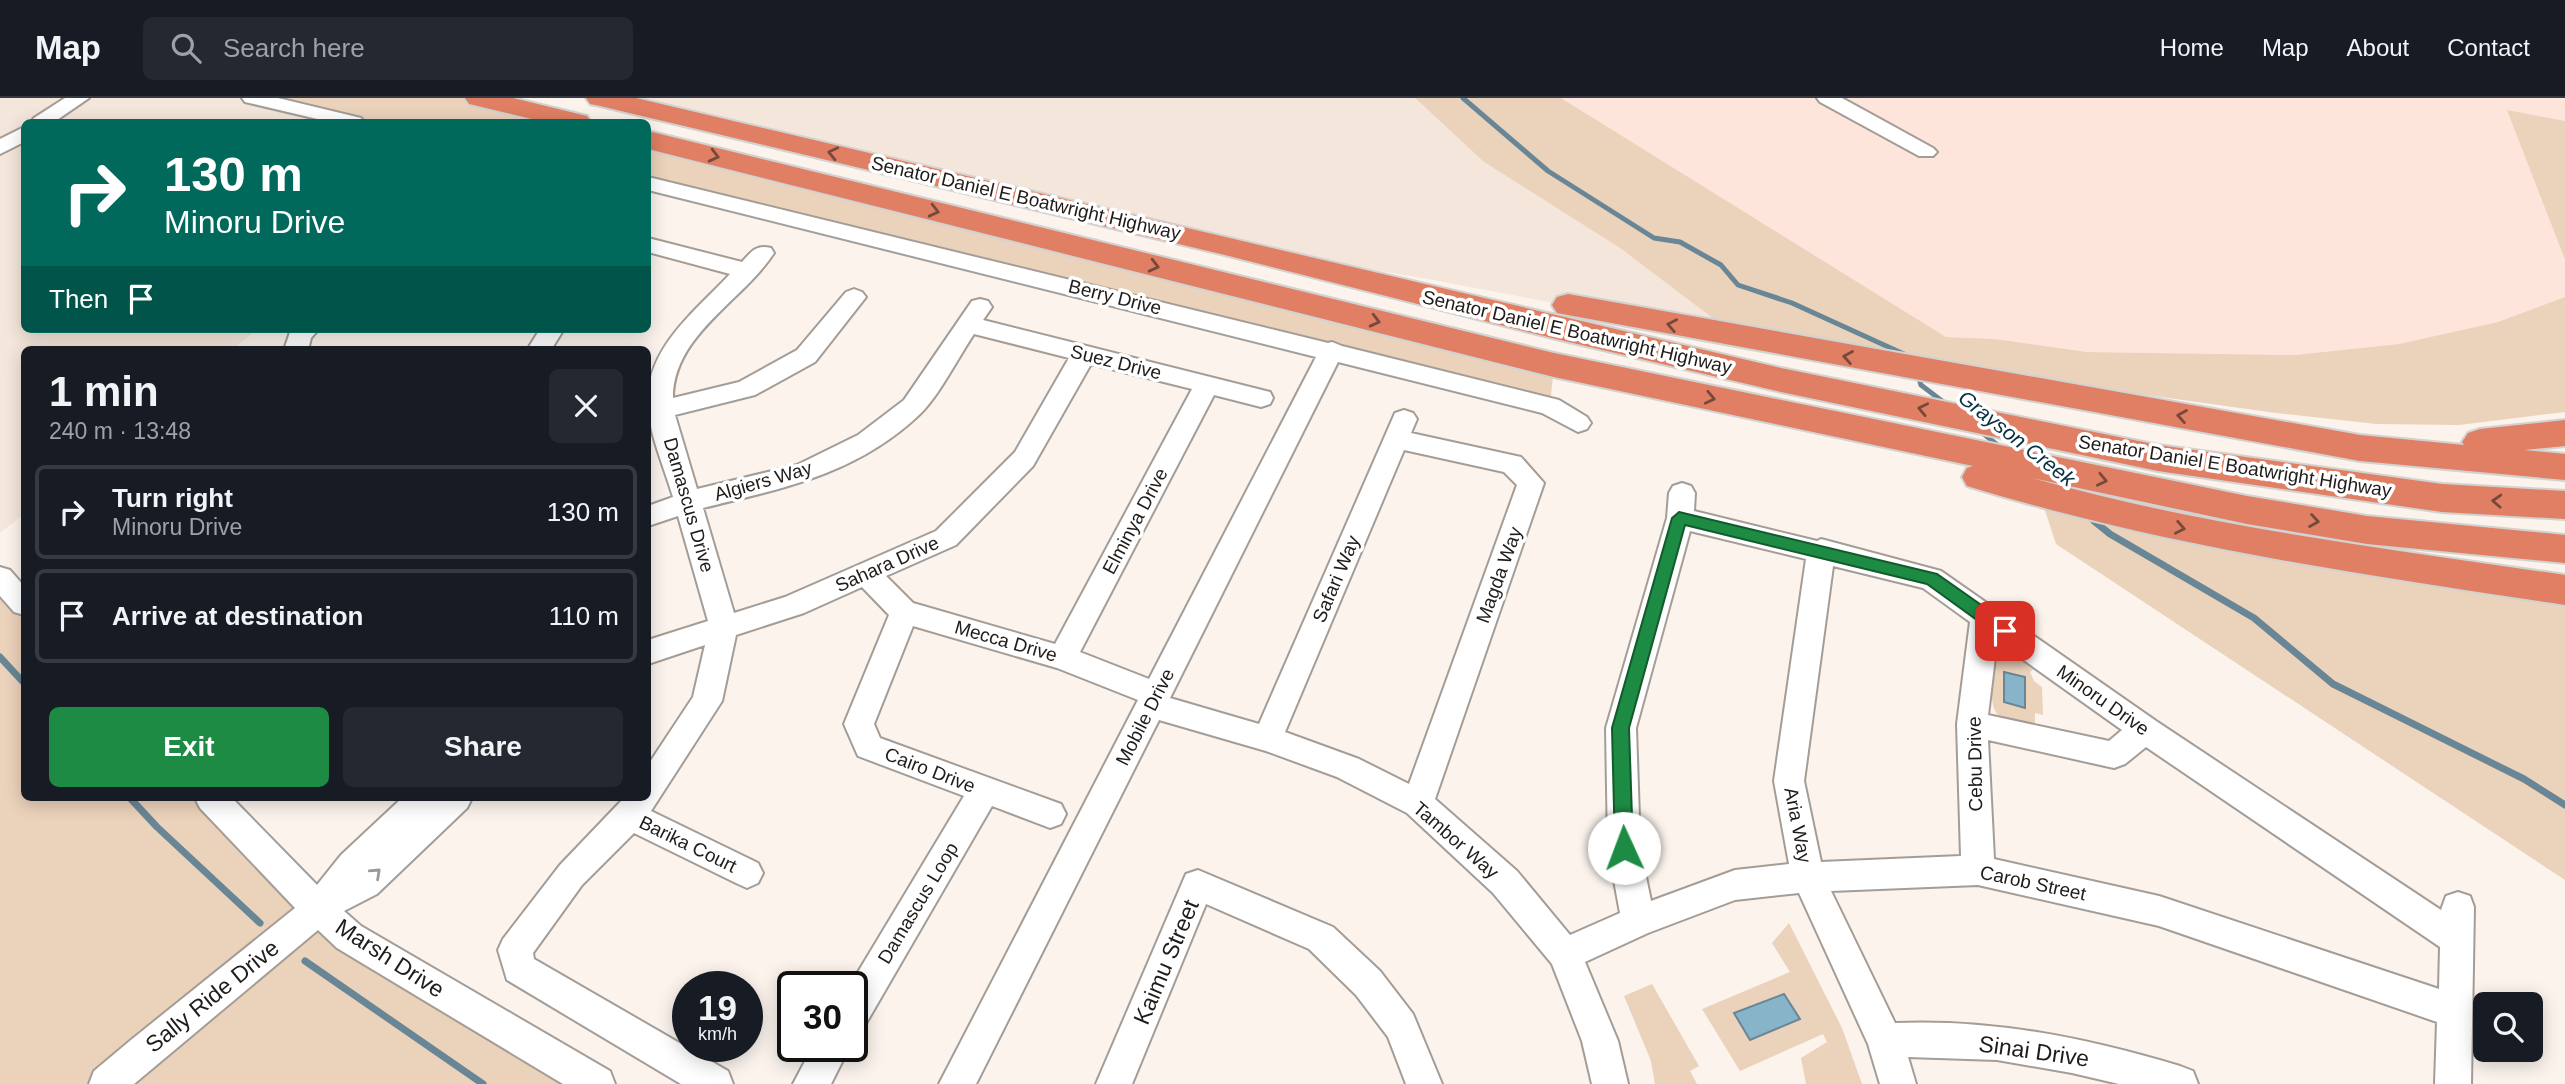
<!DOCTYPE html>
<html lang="en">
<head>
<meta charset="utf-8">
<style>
	:root { --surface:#171b24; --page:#242831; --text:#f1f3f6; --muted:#9ea1a6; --line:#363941; --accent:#1d8b43 }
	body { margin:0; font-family:Helvetica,sans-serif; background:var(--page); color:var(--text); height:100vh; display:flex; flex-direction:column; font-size:26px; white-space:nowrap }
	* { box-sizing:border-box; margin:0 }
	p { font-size:23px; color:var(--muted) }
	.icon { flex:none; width:38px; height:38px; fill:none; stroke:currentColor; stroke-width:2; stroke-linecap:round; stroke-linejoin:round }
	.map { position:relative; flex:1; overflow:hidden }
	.side { position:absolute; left:21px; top:248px; width:630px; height:455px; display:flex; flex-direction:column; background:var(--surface); border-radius:10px; box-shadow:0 4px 18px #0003 }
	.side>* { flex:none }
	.top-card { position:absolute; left:21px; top:21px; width:630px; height:214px; border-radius:10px; box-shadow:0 4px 18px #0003; background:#00695c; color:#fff; overflow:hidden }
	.fabs { position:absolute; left:2473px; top:894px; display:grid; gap:14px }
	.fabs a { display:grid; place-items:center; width:70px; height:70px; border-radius:10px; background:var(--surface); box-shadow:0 4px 18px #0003; font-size:35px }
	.speed { position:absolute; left:672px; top:873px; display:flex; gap:14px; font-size:35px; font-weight:700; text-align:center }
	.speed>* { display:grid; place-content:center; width:91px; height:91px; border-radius:50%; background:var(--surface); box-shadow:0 4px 18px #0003; line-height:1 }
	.speed small { font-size:18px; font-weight:400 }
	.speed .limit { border:4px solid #111; border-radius:10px; background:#fff; color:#111 }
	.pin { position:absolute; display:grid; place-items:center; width:60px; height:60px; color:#fff; margin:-30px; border-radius:14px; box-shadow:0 4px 10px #0006 }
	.me { position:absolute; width:77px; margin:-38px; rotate:358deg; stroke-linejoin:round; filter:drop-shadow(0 0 5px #0008) }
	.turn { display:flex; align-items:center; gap:24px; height:147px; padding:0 28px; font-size:32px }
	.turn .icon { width:91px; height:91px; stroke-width:2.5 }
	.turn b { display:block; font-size:49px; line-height:60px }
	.then { display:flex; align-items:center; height:66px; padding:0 28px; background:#0003; gap:14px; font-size:26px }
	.round { display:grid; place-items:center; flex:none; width:74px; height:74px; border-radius:10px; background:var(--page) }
	.headline { display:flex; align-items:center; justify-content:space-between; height:119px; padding:0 28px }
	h1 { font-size:42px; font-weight:700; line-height:52px }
	.cta { display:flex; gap:14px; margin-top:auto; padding:14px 28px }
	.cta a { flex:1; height:80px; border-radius:10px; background:var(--accent); color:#fff; font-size:28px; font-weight:700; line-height:80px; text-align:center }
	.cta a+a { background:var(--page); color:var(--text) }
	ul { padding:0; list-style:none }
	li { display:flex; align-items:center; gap:21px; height:94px; margin:0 14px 10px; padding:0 14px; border:4px solid var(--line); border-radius:10px }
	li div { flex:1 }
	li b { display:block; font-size:26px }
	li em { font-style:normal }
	header { display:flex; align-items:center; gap:42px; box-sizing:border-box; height:98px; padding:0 35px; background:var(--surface); border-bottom:2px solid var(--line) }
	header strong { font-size:33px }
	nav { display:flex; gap:38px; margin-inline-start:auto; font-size:24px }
	.search { width:490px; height:63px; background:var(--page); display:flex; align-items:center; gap:18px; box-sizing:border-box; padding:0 24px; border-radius:10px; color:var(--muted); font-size:26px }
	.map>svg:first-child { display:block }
</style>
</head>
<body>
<header>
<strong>Map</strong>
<div class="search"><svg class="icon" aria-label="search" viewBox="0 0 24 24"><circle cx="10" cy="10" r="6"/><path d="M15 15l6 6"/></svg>Search here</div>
<nav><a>Home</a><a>Map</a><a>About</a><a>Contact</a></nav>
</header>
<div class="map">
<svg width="2565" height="986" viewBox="0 0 2565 986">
	<rect width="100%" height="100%" fill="#fbf3ec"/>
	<g fill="#f4e6da">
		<path d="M 0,0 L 252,0 L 354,24 L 24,24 L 24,231 L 258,231 L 231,252 L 24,252 L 24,416 L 0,435 Z"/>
		<path d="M 600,0 L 1415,0 L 1484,64 L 1620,150 L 1739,240 L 1428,181 L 1225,147 Z"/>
	</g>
	<path fill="#fde5db" d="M 1561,0 L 2565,0 L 2565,23 L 2508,13 L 2565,162 L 2565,199 L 2498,224 L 2399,246 L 2295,257 L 2087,254 L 1995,241 L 1946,239 Z"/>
	<g fill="#ebd2bb">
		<path d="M 252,0 L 479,0 L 577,24 L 354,24 Z"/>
		<path d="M 1415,0 L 1561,0 L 1946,239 L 1995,241 L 2087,254 L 2295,257 L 2399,246 L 2498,224 L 2565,199 L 2565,314 L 2459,327 L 2376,326 L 2276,315 L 1739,240 L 1620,150 L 1484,64 Z"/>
		<path d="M 2507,12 L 2565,23 L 2565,162 Z"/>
		<path d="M 648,42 L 1554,267 L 1550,308 L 648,86 Z"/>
		<path d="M 2040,397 L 2565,492 L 2565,782 L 2056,446 Z"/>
		<path d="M 0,480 L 24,506 L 24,700 L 211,700 L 318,811 L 597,986 L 0,986 Z"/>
		<path d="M 2013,553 L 2038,567 L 2030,574 L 2034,583 L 2042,589 L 2043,617 L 2035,615 L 2035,630 C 2023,627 2007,625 1998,617 C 1987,607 1991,561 2003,554 Z"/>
		<path d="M 1789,825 L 1842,930 L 1862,986 L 1806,986 L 1801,960 L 1827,944 L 1823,936 L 1740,973 L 1702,911 L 1790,874 L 1772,845 Z"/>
		<path d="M 1652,886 L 1699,968 L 1690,973 L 1697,986 L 1655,986 L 1651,963 L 1624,898 Z"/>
	</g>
	<g fill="#88b4ca" stroke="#688695" stroke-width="2">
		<path d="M 2004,574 L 2025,579 L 2025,610 L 2004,604 Z"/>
		<path d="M 1784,896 L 1800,921 L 1750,942 L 1734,915 Z"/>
	</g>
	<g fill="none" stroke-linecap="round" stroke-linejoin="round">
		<g stroke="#688695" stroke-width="5">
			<path d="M 1463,0 L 1548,73 L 1654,140 L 1680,144 L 1721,167 L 1738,187 L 1792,205 L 1906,257"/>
			<path d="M 1917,274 L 1921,287 L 1946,306"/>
			<path d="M 1979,332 L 2001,350"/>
			<path d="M 2089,419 L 2096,425"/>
		</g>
		<g stroke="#688695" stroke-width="7">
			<path d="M 2094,423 L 2110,436 L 2254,520 L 2333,586 L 2524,681 L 2565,707"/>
			<path d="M 0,559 L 24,585"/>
			<path d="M 130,700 L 157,729 L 260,825"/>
			<path d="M 305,863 L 483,986"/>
		</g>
		<defs>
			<g id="minor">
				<path d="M 65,0 L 89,0 L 54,24 L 31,24 L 34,20 Z"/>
				<path d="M 242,0 L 278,0 L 361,20 L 364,24 L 330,24 L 245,4 Z"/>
				<path d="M 1817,0 L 1842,0 L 1933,50 L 1937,54 L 1933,58 L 1919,58 L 1820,4 Z"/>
				<path d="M 24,29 L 24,44 L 0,56 L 0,41 Z"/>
				<path d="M 648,79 L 1328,245 L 1332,244 L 1342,248 L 1559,302 L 1587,319 L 1591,325 L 1587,331 L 1578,334 L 1542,315 L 1338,264 L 1170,600 L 1259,626 L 1395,315 L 1404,312 L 1413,315 L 1417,321 L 1411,335 L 1521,359 L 1544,385 L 1435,701 L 1517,773 L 1570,837 L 1620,815 L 1608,750 L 1606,630 L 1667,420 L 1669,395 L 1673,388 L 1682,385 L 1691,388 L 1695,395 L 1694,413 L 1817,443 L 1821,441 L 1941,473 L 2156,623 L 2441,812 L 2446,798 L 2458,794 L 2470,798 L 2474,809 L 2471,986 L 2435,986 L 2437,924 L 2159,828 L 1978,787 L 1831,793 L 1895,925 C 1993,921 2087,940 2180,968 L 2193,973 L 2198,986 L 2119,986 L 2072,975 L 1997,962 L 1908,959 L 1916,986 L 1880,986 L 1868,946 L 1799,795 L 1735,802 L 1648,835 L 1585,864 L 1618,943 L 1628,986 L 1592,986 L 1582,943 L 1552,866 L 1493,795 L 1407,715 L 1337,679 L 1266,653 L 1159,622 L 976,986 L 939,986 L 1138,602 L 1057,570 L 913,528 L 874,626 L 880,640 L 1061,706 L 1066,716 L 1061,726 L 1050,730 L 992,708 L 864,929 L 852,934 L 852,889 L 849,889 L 964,698 L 858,658 L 844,626 L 889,517 L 862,489 L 804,515 L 736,537 L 722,603 L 651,713 L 758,765 L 763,775 L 758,785 L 747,790 L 736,785 L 634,735 L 582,787 L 533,855 L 534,861 L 728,973 L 733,986 L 681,986 L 507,882 L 498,852 L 503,841 L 560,767 L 624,700 L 648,700 L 648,667 L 693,599 L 705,547 L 648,566 L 648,542 L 708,523 L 678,418 L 648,428 L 648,408 L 673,399 C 665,372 650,337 648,310 C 644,251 694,215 730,176 L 648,154 L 648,140 L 742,164 C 751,154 756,146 771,150 L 774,155 C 743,203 673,237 673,300 L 739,284 L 797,252 L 846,194 L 854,191 L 862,194 L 866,199 L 815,264 L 755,297 L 675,317 L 697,391 L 797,367 L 858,337 L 904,302 L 972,203 L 980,201 L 988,203 L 992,209 L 983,222 L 1270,294 L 1273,300 L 1270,306 L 1261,309 L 1214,297 L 1080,554 L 1149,581 L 1316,259 L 648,92 ZM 974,236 L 1069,260 L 1015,354 L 936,433 L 785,499 L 734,515 L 703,410 C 784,390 857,376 920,316 C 939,298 959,258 974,236 ZM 1091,266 L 1192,291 L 1055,546 L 913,505 L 886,478 L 956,447 L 1033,368 ZM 1404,352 L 1504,374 L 1517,387 L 1409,686 L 1359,661 L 1285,634 ZM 1690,433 L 1806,461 L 1774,683 L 1789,766 L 1735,772 L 1651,803 L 1640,750 L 1636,630 ZM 1833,468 L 1923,490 L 1970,524 L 1957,626 L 1961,758 L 1821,764 L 1804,683 ZM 1997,543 L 2122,632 L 2109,643 L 1988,617 ZM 1988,642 L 2114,670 L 2125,666 L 2146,649 L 2440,849 L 2439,891 L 2159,798 L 1994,761 Z"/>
				<path d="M 291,231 L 319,231 L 311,240 L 308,252 L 284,252 Z"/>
				<path d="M 540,231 L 564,231 L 551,252 L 527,252 Z"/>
				<path d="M 0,469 L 10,472 L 24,488 L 24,517 L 14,514 L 0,498 Z"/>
				<path d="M 195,700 L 232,700 L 317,787 L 341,757 L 402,700 L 472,700 L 467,710 L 377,796 L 344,813 L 361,828 L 610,973 L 615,986 L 563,986 L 337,850 L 318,832 L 134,986 L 89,986 L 94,973 L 131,942 L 295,810 L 200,710 Z"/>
				<path d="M 1198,772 L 1333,829 L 1380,873 L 1413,916 L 1442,986 L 1406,986 L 1388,939 L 1356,897 L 1309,851 L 1206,806 L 1132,986 L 1096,986 L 1186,776 Z"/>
				<path d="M 813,948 L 850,948 L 831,986 L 793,986 Z"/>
			</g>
			<g id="highway">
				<path d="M 465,0 L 513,0 L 587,18 L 591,24 L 544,24 L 469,6 Z"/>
				<path d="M 586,0 L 636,0 L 1781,270 L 2158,347 L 2442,386 L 2565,393 L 2565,421 L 2442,414 L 2158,373 L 1781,294 L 1552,240 L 1225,157 L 600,8 L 590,6 Z"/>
				<path d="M 648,33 L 1554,255 L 2247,398 L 2367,418 L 2565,437 L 2565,465 L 2367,446 L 2247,426 L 2032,380 C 2206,429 2387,451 2565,477 L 2565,507 C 2364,477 2162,448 1967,388 L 1962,379 L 1967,370 L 1973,368 L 1554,279 L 648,51 Z"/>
				<path d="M 1568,196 L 2360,337 L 2464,347 L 2462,344 L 2468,335 L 2480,331 L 2565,322 L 2565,348 L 2524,352 L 2565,356 L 2565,382 L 2360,363 L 1557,215 L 1552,207 L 1557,199 Z"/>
			</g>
		</defs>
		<use href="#minor" stroke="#a49d97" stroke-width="4"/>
		<use href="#highway" stroke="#d2d2d1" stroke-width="4"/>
		<use href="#minor" fill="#fff" fill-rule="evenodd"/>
		<use href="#highway" fill="#e07f63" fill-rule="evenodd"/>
	</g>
	<defs><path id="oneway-chevron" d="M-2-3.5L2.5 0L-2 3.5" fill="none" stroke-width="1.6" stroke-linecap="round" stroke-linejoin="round" transform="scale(1.75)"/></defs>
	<g stroke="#76493b">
		<use href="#oneway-chevron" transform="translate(833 55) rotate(-167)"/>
		<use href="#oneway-chevron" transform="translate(714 58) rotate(14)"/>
		<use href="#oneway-chevron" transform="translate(934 113) rotate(14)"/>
		<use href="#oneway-chevron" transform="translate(1154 168) rotate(14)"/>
		<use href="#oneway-chevron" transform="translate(1375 223) rotate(14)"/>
		<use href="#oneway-chevron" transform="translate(1672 227) rotate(-169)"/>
		<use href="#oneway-chevron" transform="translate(1848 259) rotate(-170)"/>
		<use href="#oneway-chevron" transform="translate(1710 300) rotate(12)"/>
		<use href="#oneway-chevron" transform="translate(1923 311) rotate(-168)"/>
		<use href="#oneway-chevron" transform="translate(2182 318) rotate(-170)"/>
		<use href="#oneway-chevron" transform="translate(2102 382) rotate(12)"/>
		<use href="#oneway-chevron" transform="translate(2497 403) rotate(-177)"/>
		<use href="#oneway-chevron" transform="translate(2314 423) rotate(9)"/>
		<use href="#oneway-chevron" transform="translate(2180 430) rotate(11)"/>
	</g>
	<use stroke="#9a9998" href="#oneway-chevron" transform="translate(376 775) rotate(-43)"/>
	<path fill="#1d8b43" stroke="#135a2c" stroke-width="2" d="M 1679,414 L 1937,476 L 2011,528 L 2013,533 L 2011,538 L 1999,538 L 1927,486 L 1685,427 L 1629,630 L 1633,750 L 1630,756 L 1624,758 L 1617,756 L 1615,750 L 1612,630 L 1672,420 Z"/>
	<g text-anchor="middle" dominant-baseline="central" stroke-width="7" stroke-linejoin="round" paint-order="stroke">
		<g font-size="19" fill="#1f1c1a" stroke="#fff">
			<text transform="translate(1026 100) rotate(13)">Senator Daniel E Boatwright Highway</text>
			<text transform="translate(1115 199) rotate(14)">Berry Drive</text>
			<text transform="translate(1577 234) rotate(13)">Senator Daniel E Boatwright Highway</text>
			<text transform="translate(1116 264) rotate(14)">Suez Drive</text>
			<text transform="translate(2235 368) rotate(9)">Senator Daniel E Boatwright Highway</text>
			<text transform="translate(763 383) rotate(-16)">Algiers Way</text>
			<text transform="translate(689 407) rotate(74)">Damascus Drive</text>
			<text transform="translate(1135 423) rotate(-62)">Elminya Drive</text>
			<text transform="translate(887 466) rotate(-24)">Sahara Drive</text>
			<text transform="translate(1499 477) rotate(-70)">Magda Way</text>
			<text transform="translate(1336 481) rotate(-67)">Safari Way</text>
			<text transform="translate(1006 543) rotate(16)">Mecca Drive</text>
			<text transform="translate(2103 602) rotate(35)">Minoru Drive</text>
			<text transform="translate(1145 619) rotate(-63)">Mobile Drive</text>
			<text transform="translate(1975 666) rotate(-91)">Cebu Drive</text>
			<text transform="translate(930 672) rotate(21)">Cairo Drive</text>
			<text transform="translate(1798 727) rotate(79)">Aria Way</text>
			<text transform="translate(1456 742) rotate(41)">Tambor Way</text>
			<text transform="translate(688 746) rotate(26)">Barika Court</text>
			<text transform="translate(2033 785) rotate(12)">Carob Street</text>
			<text transform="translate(918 805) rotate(-59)">Damascus Loop</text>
		</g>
		<g font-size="21" font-style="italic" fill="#073040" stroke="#fff">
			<text transform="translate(2017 340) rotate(38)">Grayson Creek</text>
		</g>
		<g font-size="23" fill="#1f1c1a" stroke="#fff">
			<text transform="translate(390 860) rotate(33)">Marsh Drive</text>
			<text transform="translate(1166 864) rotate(-67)">Kaimu Street</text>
			<text transform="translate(212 898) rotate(-39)">Sally Ride Drive</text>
			<text transform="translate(2034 953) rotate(8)">Sinai Drive</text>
		</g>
	</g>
</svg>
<div class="fabs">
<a><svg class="icon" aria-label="search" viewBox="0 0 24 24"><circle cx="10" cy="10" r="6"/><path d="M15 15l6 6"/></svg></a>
</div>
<div class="speed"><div>19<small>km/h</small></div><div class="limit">30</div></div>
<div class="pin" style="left:2005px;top:533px;background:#d93025"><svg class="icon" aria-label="arrive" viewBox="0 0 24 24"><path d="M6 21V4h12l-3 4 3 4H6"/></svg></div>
<svg class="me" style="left:1624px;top:750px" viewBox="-20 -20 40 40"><circle r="19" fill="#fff"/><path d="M0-13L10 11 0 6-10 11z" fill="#1d8b43"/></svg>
<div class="top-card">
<div class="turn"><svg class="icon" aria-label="right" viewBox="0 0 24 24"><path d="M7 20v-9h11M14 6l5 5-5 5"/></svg><div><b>130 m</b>Minoru Drive</div></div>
<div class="then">Then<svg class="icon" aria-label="arrive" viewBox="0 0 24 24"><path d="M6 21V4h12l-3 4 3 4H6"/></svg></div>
</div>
<section class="side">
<div class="headline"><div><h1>1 min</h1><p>240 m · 13:48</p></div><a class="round"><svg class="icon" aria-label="close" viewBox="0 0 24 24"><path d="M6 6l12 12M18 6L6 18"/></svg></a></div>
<ul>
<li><svg class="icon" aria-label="right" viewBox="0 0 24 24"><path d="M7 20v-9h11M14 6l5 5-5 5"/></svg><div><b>Turn right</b><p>Minoru Drive</p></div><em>130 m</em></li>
<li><svg class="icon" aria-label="arrive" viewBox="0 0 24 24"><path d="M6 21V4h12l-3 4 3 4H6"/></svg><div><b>Arrive at destination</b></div><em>110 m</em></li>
</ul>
<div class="cta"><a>Exit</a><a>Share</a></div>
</section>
</div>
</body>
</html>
